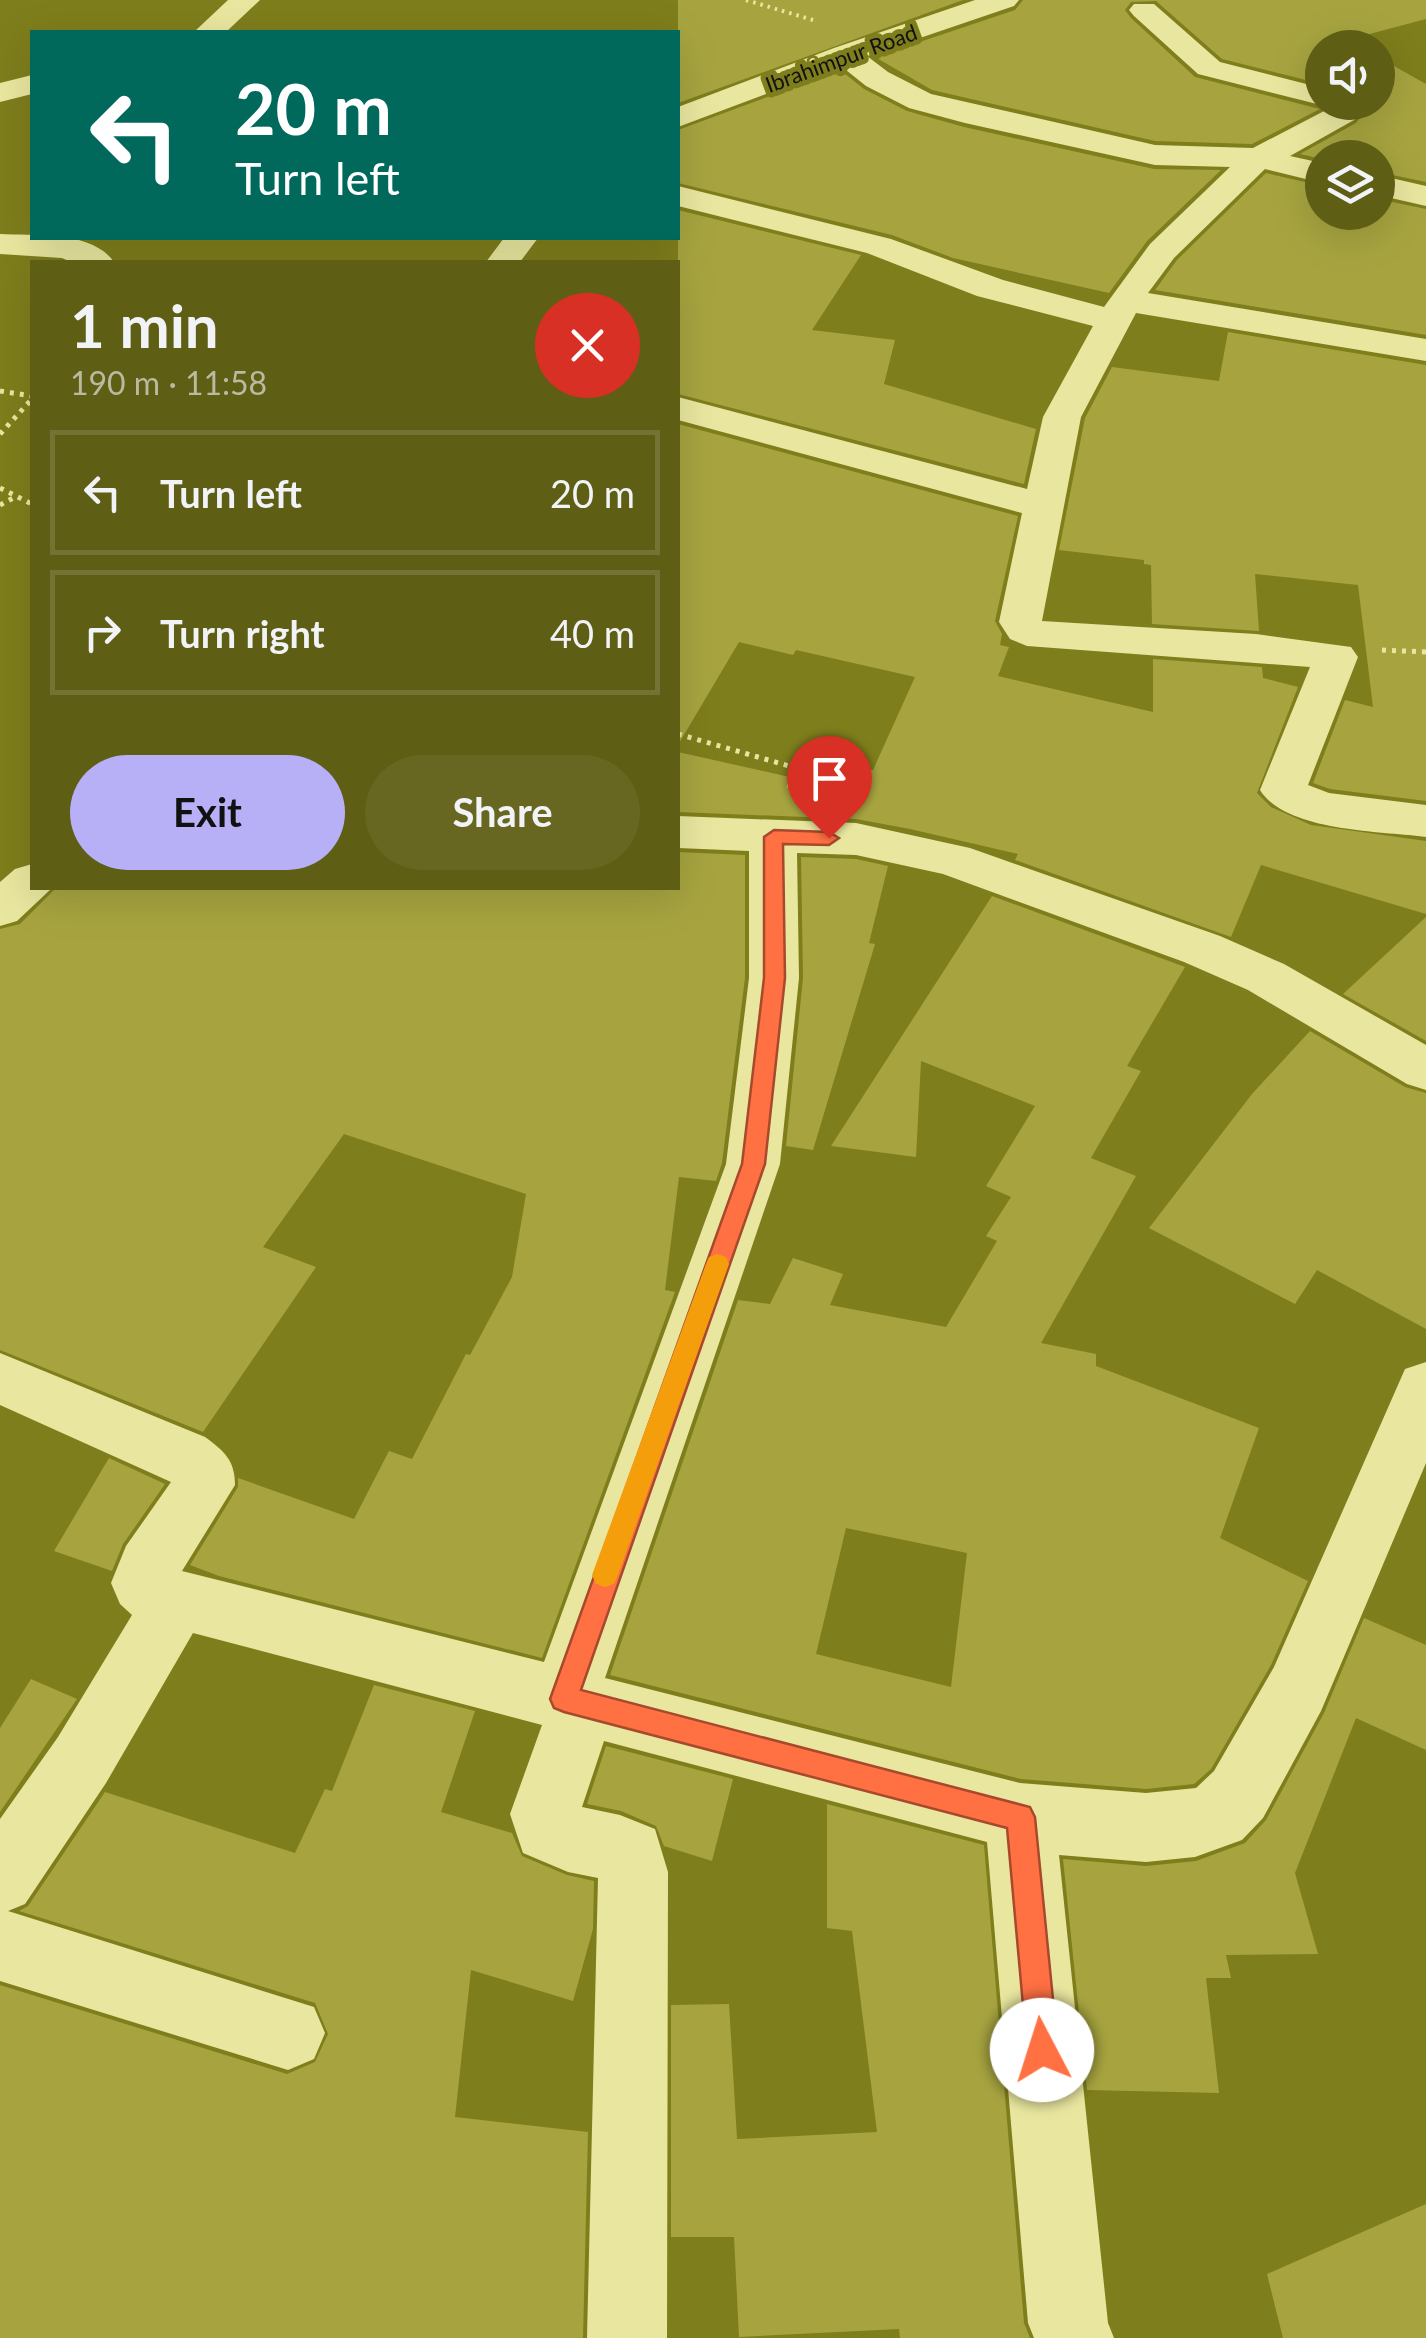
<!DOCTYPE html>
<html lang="en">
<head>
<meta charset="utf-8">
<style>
	:root { --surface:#5f5e15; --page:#686722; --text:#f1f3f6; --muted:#babaa0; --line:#737334; --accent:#b8b0f7 }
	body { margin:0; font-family:Lato,sans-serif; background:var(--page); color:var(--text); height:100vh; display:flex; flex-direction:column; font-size:38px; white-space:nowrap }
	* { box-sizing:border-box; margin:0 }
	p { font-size:32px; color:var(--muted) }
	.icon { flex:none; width:55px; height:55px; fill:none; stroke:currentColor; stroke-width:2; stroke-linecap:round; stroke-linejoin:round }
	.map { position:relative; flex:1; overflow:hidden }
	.drawer { position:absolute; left:30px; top:260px; width:650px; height:630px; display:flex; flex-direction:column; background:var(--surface); border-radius:0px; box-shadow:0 10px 40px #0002 }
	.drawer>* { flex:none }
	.guide { position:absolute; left:30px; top:30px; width:650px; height:210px; border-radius:0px; box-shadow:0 10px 40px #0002; background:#00695c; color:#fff; overflow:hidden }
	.tools { position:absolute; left:1305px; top:30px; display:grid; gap:20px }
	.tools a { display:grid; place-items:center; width:90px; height:90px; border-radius:50%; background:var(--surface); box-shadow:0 10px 40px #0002; font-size:50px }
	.pin { position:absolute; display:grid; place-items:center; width:85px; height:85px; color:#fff; margin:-102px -42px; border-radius:50% 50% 50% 0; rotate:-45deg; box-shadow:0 0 10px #0007 }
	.pin .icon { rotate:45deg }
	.me { position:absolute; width:110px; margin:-55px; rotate:355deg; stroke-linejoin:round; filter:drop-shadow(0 0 8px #0008) }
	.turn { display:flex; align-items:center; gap:35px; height:210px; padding:0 40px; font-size:45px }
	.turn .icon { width:130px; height:130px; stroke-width:2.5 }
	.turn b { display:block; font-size:70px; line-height:85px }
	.round { display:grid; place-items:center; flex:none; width:105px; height:105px; border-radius:52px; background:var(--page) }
	.overview { display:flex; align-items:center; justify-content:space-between; height:170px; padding:0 40px }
	h1 { font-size:60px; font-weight:700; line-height:75px }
	.primary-button { display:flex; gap:20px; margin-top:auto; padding:20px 40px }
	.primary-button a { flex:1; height:115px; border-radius:60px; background:var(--accent); color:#111; font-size:40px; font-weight:700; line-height:115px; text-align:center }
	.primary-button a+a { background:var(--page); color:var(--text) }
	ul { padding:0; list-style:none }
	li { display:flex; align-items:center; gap:30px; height:125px; margin:0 20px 15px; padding:0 20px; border:5px solid var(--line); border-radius:0px }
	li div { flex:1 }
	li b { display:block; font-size:38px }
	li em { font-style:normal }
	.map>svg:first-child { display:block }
</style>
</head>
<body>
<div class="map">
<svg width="1426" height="2338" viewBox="0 0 1426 2338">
	<rect width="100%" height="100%" fill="#7f7e1c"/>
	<g fill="#a7a440" fill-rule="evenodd">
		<path d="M 678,0 L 963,0 L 678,103 Z"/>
		<path d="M 1023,0 L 1426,0 L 1426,19 L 1358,37 L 1363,40 L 1352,43 L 1361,48 L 1322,48 L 1322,84 L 1222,59 L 1156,1 L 1131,2 L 1125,10 L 1131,18 L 1195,77 L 1320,109 L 1252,144 L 1155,141 L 932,90 L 875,57 L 1015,10 Z"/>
		<path d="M 1378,57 L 1426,84 L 1426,182 L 1378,172 L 1378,158 L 1322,159 L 1300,154 L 1356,123 L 1362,115 L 1360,102 L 1378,102 Z"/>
		<path d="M 840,70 L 864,89 L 907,111 L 964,127 L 1154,169 L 1221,170 L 1147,241 L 1109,293 L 953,258 L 892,235 L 678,183 L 678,130 Z"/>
		<path d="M 1266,173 L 1322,186 L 1322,212 L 1378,212 L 1378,199 L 1426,209 L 1426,335 L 1155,290 L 1177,260 Z"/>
		<path d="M 678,210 L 861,255 L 812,330 L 895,340 L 884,384 L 1036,429 L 1024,484 L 678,394 Z"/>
		<path d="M 1228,332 L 1426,365 L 1426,801 L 1330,789 L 1313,783 L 1345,700 L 1373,707 L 1358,585 L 1255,574 L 1259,631 L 1152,624 L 1151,565 L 1144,564 L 1144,560 L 1059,550 L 1085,418 L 1112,367 L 1219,381 Z"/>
		<path d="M 678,424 L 1018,516 L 995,621 L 1002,634 L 1000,645 L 1009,647 L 998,676 L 1153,712 L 1153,659 L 1262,667 L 1263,678 L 1298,687 L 1257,793 L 1271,807 L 1311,825 L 1426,841 L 1426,914 L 1261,865 L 1231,937 L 1015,860 L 1018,854 L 910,829 L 856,819 L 678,812 L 678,752 L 803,780 L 811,758 L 873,770 L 915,677 L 796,650 L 793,655 L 739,642 L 678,745 Z"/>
		<path d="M 678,852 L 745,855 L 745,978 L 722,1163 L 716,1181 L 679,1177 L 665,1290 L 675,1292 L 542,1658 L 219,1576 L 190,1565 L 238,1487 L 238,1478 L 354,1519 L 389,1451 L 412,1459 L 466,1354 L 470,1355 L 512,1277 L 526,1194 L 344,1134 L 263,1247 L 316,1267 L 203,1432 L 0,1350 L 0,929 L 20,924 L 56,888 L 678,888 Z"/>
		<path d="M 801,857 L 856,859 L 888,866 L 869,943 L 875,944 L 813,1150 L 786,1146 L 803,978 Z"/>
		<path d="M 992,896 L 1185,967 L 1127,1066 L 1141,1071 L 1091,1158 L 1136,1176 L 1041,1343 L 1096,1354 L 1096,1366 L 1259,1428 L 1220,1538 L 1308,1581 L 1271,1665 L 1211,1769 L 1194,1784 L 1146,1789 L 1021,1779 L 610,1675 L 738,1300 L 770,1304 L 793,1258 L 843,1274 L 830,1305 L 946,1327 L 997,1241 L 986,1236 L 1011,1197 L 986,1186 L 1035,1106 L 921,1061 L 916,1157 L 831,1146 ZM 846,1528 L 967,1553 L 951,1687 L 816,1654 Z"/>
		<path d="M 1426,917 L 1426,1041 L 1343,994 Z"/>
		<path d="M 1310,1031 L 1405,1087 L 1426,1093 L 1426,1329 L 1317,1270 L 1295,1304 L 1149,1228 L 1252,1094 Z"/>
		<path d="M 109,1458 L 165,1484 L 123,1544 L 112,1571 L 54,1551 Z"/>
		<path d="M 1364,1618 L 1426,1645 L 1426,1750 L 1356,1718 L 1295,1873 L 1318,1954 L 1226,1955 L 1231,1978 L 1206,1978 L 1219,2093 L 1087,2090 L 1063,1859 L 1146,1866 L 1196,1861 L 1245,1843 L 1266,1820 L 1324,1713 Z"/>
		<path d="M 31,1679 L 77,1699 L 0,1812 L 0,1728 Z"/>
		<path d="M 374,1685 L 475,1711 L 441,1812 L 512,1833 L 522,1856 L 567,1875 L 594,1881 L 593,1929 L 573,2001 L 471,1970 L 455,2117 L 588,2132 L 583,2338 L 0,2338 L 0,1985 L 287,2074 L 315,2062 L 328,2034 L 315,2003 L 19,1911 L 28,1906 L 105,1792 L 295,1853 L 325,1789 L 332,1791 Z"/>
		<path d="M 606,1746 L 733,1779 L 712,1861 L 664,1846 L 656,1826 L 621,1811 L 587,1804 Z"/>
		<path d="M 827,1804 L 984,1845 L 1024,2323 L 1030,2338 L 900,2338 L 899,2329 L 739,2337 L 734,2237 L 671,2237 L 671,2005 L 729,2004 L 737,2139 L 877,2132 L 852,1931 L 827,1928 Z"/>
		<path d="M 1426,2204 L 1426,2338 L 1283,2338 L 1267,2274 Z"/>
	</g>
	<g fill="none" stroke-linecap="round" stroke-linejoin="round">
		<path stroke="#e9e79f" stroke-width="4" stroke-dasharray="2.5 5" stroke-linecap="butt" d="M 746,0 L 813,20"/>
		<g stroke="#e9e79f" stroke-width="5" stroke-dasharray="4 6" stroke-linecap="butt">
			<path d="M 0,391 L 32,396"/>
			<path d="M 0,434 L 32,399"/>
			<path d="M 0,488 L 32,504"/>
			<path d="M 0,505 L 17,496"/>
			<path d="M 1382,650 L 1426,652"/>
			<path d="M 678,734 L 796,768 L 789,788"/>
		</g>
		<g fill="#e9e79f" fill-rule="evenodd">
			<path d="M 228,0 L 260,0 L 226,32 L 194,32 Z"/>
			<path d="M 975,0 L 1019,0 L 1014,6 L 867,56 L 888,72 L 931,94 L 1155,145 L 1253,148 L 1326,110 L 1325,106 L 1198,74 L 1134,16 L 1129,10 L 1134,4 L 1154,4 L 1220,62 L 1322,88 L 1322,102 L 1356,102 L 1359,113 L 1354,120 L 1290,156 L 1322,163 L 1322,183 L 1265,169 L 1174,258 L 1148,293 L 1426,339 L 1426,361 L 1136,313 L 1081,417 L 1042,621 L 1256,634 L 1351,647 L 1358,657 L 1308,785 L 1329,793 L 1426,805 L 1426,837 C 1381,831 1286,832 1260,790 L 1310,667 L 1027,646 L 1010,639 L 999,622 L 1022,513 L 678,420 L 678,397 L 1027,489 L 1043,417 L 1093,326 L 977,296 L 867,253 L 678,206 L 678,186 L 891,239 L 1003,280 L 1104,307 L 1150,244 L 1230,167 L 1155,165 L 965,123 L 909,108 L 866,86 L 841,66 L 678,127 L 678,107 L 834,48 Z"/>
			<path d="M 32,75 L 32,94 L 0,102 L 0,83 Z"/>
			<path d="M 1378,175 L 1426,186 L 1426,206 L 1378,195 Z"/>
			<path d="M 0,234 C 33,236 92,230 114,262 L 71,262 L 62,258 L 0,254 Z"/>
			<path d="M 504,238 L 538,238 L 520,262 L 486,262 Z"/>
			<path d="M 678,816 L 856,823 L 970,848 L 1220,936 L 1284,964 L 1426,1045 L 1426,1090 L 1407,1084 L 1248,990 L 1184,962 L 943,874 L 856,855 L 797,853 L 799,978 L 780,1164 L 605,1678 L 1020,1783 L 1146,1793 L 1196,1788 L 1214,1771 L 1274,1667 L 1405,1369 L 1426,1362 L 1426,1463 L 1321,1711 L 1263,1818 L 1242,1840 L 1195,1857 L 1146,1862 L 1059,1855 L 1108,2323 L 1114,2338 L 1034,2338 L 1028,2323 L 987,1842 L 604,1741 L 582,1807 L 620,1815 L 655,1829 L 668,1872 L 667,2338 L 587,2338 L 598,1878 L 568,1872 L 523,1853 L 510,1814 L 542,1725 L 193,1633 L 106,1783 L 25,1904 L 8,1911 L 314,2007 L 325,2033 L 314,2059 L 288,2070 L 0,1981 L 0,1819 L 58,1737 L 132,1615 L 120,1604 L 111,1583 L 126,1546 L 171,1482 L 0,1405 L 0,1353 L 205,1437 C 224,1451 235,1460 235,1485 L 182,1571 L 544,1662 L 726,1164 L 749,978 L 749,851 L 678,848 Z"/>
			<path d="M 32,864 L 32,888 L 52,888 L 17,921 L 0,926 L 0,882 L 15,869 Z"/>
		</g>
	</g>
	<path fill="#ff7043" stroke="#a6492c" stroke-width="2.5" d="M 774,830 L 829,832 L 839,838 L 829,845 L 783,844 L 785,978 L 765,1164 L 581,1690 L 1030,1807 L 1035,1817 L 1058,2050 L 1053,2061 L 1042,2066 L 1031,2061 L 1027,2050 L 1007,1828 L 564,1712 L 554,1708 L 550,1699 L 742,1164 L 764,978 L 764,837 Z"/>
	<path fill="#f59e0b" d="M 717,1254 L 726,1257 L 729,1264 L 618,1575 L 614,1584 L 605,1587 L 596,1584 L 592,1575 L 706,1264 L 709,1257 Z"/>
	<g text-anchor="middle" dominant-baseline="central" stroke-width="10" stroke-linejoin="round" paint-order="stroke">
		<g font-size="22" fill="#111" stroke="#7f7e1c">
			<text transform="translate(841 58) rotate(-20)">Ibrahimpur Road</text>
		</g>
	</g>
</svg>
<div class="tools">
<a><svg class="icon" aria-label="sound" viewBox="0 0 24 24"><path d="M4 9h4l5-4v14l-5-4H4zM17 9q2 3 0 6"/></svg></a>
<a><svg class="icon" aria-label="layers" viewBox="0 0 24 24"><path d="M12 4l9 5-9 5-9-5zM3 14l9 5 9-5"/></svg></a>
</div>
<div class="pin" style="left:829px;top:838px;background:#d93025"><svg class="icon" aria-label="arrive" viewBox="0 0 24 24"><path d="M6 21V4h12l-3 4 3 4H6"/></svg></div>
<svg class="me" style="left:1042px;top:2050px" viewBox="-20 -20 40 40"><circle r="19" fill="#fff"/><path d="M0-13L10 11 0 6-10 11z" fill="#ff7043"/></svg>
<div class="guide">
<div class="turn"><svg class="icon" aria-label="left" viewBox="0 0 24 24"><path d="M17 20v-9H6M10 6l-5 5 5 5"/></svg><div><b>20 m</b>Turn left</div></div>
</div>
<section class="drawer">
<div class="overview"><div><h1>1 min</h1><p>190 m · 11:58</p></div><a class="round" style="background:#d93025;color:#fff"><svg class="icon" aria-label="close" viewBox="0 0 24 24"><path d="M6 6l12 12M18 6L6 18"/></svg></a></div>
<ul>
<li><svg class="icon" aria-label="left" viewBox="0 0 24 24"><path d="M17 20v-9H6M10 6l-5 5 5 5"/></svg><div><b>Turn left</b></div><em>20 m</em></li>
<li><svg class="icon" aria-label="right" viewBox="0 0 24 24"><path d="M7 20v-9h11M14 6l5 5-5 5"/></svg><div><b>Turn right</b></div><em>40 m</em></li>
</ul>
<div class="primary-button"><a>Exit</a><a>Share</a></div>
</section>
</div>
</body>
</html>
